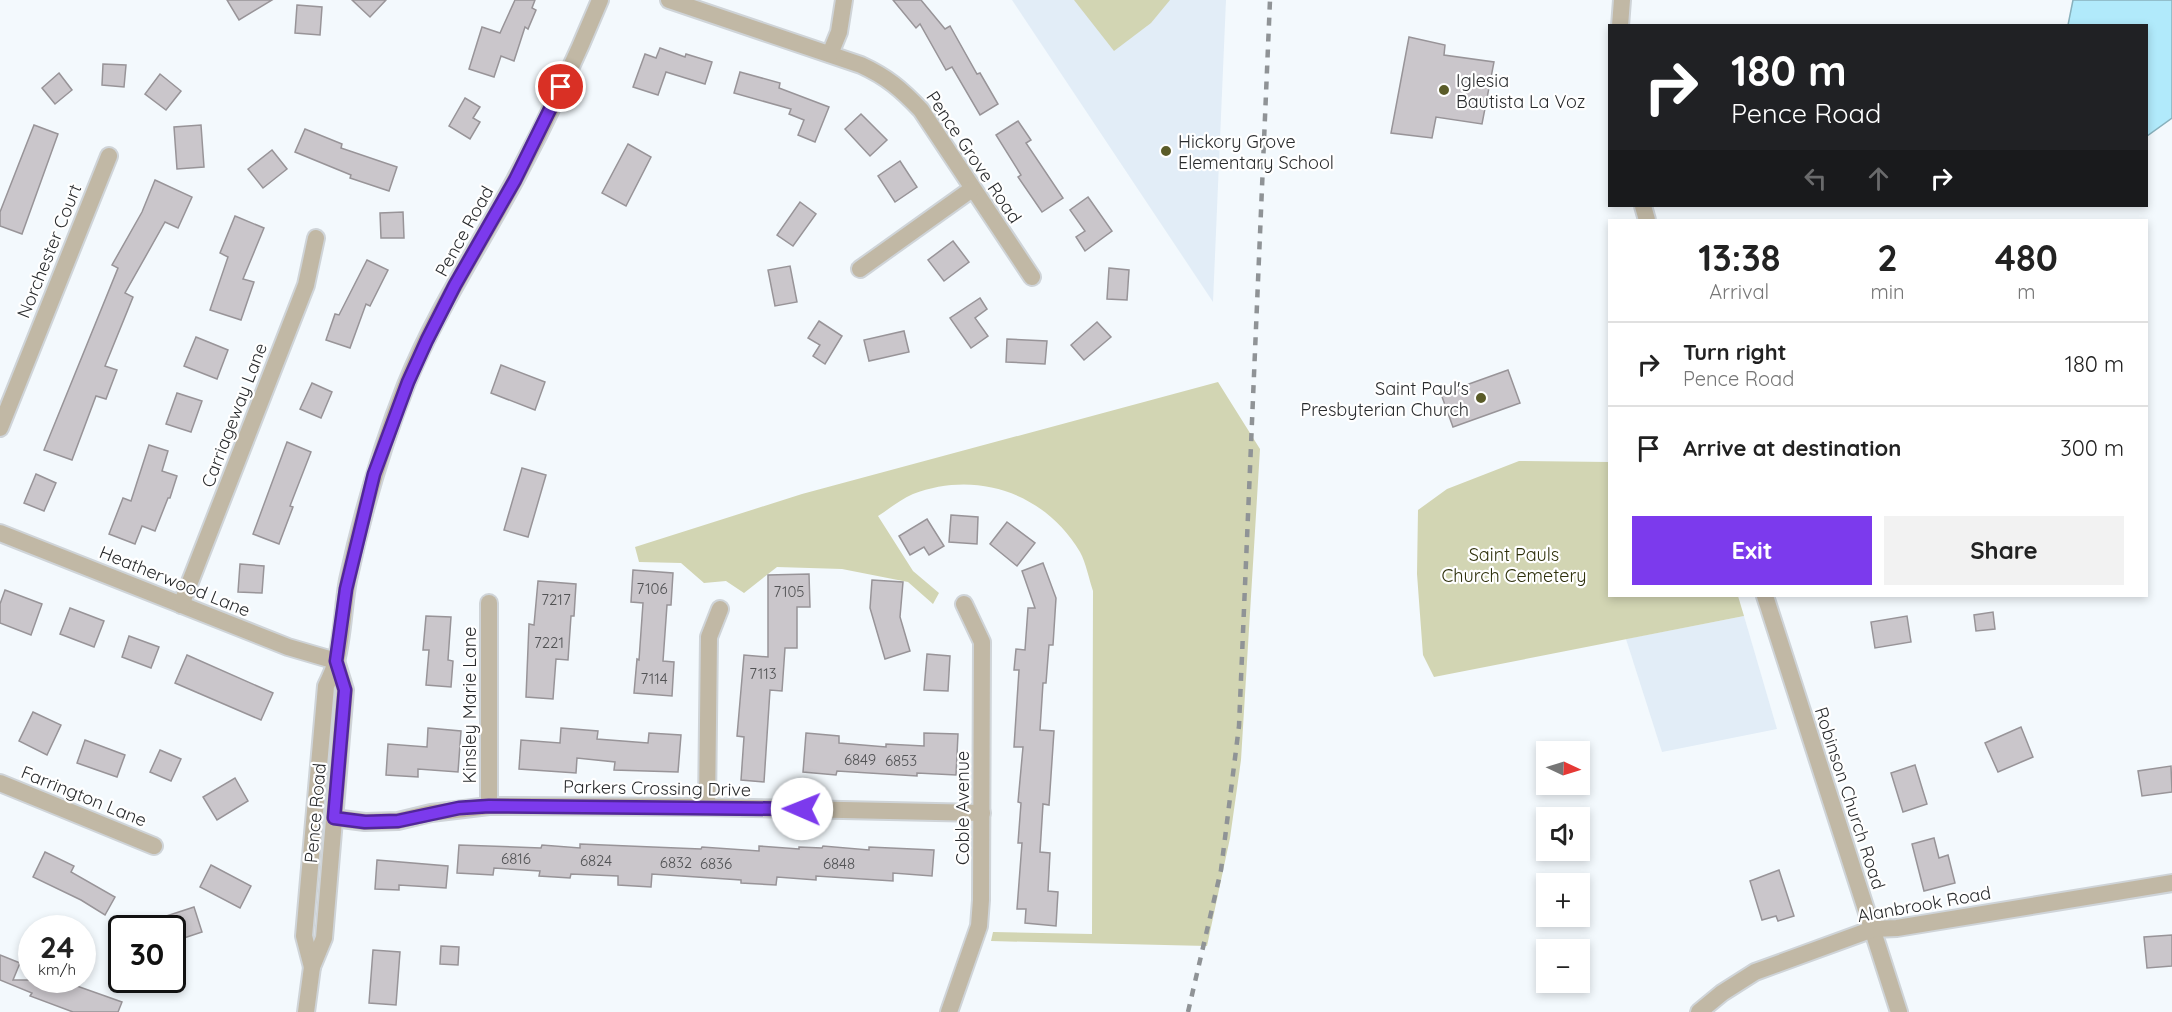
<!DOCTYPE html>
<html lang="en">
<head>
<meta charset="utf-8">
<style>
	:root { --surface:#fff; --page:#f2f2f2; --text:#222; --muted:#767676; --line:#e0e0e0; --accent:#7c3aed }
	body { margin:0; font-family:Quicksand,sans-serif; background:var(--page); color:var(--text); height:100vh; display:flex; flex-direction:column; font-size:22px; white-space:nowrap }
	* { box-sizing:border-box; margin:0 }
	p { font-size:20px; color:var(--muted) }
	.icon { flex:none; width:33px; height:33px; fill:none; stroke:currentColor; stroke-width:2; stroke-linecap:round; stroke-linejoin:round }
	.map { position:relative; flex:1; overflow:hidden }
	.sheet { position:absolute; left:1608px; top:219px; width:540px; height:378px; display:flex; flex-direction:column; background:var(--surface); border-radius:0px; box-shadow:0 3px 9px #0003 }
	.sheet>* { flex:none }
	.hud { position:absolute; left:1608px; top:24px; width:540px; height:183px; border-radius:0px; box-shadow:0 3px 9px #0003; background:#202124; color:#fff; overflow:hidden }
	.needle { width:39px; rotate:94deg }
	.fabs { position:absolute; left:1536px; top:741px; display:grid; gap:12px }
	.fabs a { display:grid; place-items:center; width:54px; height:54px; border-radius:0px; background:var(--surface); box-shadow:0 3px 9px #0003; font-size:30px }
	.speed { position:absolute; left:18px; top:915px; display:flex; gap:12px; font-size:30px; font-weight:700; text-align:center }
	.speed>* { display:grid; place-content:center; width:78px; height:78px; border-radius:50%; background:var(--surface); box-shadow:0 3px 9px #0003; line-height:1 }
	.speed small { font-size:15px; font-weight:400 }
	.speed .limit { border:3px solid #111; border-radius:9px; background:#fff; color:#111 }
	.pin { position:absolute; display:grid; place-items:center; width:51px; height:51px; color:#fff; margin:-26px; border:3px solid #fff; border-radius:50%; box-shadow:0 2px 6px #0007 }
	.me { position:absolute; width:66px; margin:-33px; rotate:271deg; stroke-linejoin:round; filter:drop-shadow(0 0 4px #0008) }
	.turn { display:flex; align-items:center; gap:21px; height:126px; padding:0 24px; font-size:27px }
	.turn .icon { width:78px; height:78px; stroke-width:2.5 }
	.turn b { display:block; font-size:42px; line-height:51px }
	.lanes { display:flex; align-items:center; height:57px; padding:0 24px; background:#0003; justify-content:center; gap:30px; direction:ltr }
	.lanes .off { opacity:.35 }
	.eta { display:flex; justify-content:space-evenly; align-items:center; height:102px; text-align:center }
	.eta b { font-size:36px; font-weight:800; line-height:42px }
	.cta { display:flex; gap:12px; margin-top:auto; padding:12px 24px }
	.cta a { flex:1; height:69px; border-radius:0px; background:var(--accent); color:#fff; font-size:24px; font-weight:800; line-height:69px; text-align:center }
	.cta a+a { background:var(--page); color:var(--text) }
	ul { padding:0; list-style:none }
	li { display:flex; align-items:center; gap:18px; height:84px; padding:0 24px; border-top:2px solid var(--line) }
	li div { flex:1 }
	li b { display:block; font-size:22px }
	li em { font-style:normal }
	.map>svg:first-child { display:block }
</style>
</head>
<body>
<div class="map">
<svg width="2172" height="1012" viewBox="0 0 2172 1012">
	<rect width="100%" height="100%" fill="#f3f9fd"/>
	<g fill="#e2edf7">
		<path d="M 1012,0 L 1226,0 L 1213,302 Z"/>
		<path d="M 1744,616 L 1777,729 L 1662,752 L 1626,639 Z"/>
	</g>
	<g fill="#d2d5b3">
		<path d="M 1074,0 L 1170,0 L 1151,23 L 1114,51 Z"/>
		<path d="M 1218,382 L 1260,449 L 1241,760 L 1230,838 L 1207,946 L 991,941 L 993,932 L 1092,934 L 1093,591 C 1089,579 1086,563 1080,552 C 1045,493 977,470 913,494 C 901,499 889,509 878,516 L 913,571 L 939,593 L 933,604 L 908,582 L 842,569 L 777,567 L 744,593 L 726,581 L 704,583 L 681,563 L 639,562 L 635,547 L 802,494 Z"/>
		<path d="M 1519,461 L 1609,462 L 1610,596 L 1738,596 L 1744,616 L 1434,677 L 1423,655 L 1417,574 L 1418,510 L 1447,489 Z"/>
	</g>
	<path fill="#b1eafb" stroke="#88b1bd" stroke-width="1.5" d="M 2073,0 L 2172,0 L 2172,118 L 2147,136 L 2146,26 L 2068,25 Z"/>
	<g fill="#cac6cb" stroke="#989498" stroke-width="1.5">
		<path d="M 227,0 L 272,0 L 239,20 Z"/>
		<path d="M 352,0 L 386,0 L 370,17 Z"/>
		<path d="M 515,0 L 535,0 L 532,8 L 536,10 L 528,29 L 525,27 L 514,61 L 501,56 L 494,77 L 469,69 L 482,27 L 500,33 Z"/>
		<path d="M 893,0 L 921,0 L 945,29 L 950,26 L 977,74 L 980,73 L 998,104 L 980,115 L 952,67 L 946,70 L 920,24 L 916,28 Z"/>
		<path d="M 297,5 L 322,7 L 320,35 L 295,33 Z"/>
		<path d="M 1409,37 L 1445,45 L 1444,55 L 1494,62 L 1482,124 L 1436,117 L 1432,138 L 1391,133 Z"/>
		<path d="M 660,48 L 685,57 L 686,54 L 712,62 L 705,84 L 666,72 L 658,95 L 633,87 L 645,54 L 656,58 Z"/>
		<path d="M 103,64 L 126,65 L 124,87 L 102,85 Z"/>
		<path d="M 740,72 L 780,83 L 779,88 L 829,107 L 815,142 L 798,135 L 804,120 L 789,114 L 791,109 L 734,93 Z"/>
		<path d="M 59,73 L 72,90 L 55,104 L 42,88 Z"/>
		<path d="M 160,74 L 181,91 L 166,110 L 145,94 Z"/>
		<path d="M 465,98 L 480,107 L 473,118 L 480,122 L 470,139 L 449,126 Z"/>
		<path d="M 861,114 L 887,140 L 870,156 L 845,129 Z"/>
		<path d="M 1018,121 L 1031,140 L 1026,143 L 1063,198 L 1042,212 L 1018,177 L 1021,175 L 996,135 Z"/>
		<path d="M 34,125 L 58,134 L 22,234 L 0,226 L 0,212 Z"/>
		<path d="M 201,125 L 204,167 L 177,169 L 174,127 Z"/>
		<path d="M 305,129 L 342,144 L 341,148 L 397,167 L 389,191 L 350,178 L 351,175 L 295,152 Z"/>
		<path d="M 628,144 L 651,157 L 626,206 L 602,193 Z"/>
		<path d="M 272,150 L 287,169 L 263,188 L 248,169 Z"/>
		<path d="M 900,161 L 917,187 L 895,202 L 878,176 Z"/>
		<path d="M 155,180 L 192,197 L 178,228 L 165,222 L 125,293 L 133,297 L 105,366 L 117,370 L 106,399 L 96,396 L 72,460 L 44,450 L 118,268 L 112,265 L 142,212 Z"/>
		<path d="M 1088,197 L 1112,231 L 1085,251 L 1076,237 L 1085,231 L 1070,210 Z"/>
		<path d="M 800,202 L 816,214 L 793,246 L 777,235 Z"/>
		<path d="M 403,212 L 404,238 L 381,238 L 380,213 Z"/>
		<path d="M 235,216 L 264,228 L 243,279 L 254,282 L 241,320 L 210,310 L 228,257 L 220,253 Z"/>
		<path d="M 953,241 L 969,262 L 944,281 L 928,260 Z"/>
		<path d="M 367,260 L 388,270 L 370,306 L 366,304 L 350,348 L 326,340 L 335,314 L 339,315 Z"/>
		<path d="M 790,266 L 797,302 L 775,306 L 768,270 Z"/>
		<path d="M 1109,268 L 1129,270 L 1127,300 L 1107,299 Z"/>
		<path d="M 980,298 L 987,309 L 975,318 L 988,336 L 971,348 L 950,318 Z"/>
		<path d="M 819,321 L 842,336 L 825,364 L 813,356 L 820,345 L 808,338 Z"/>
		<path d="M 1097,322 L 1111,337 L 1084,360 L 1071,345 Z"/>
		<path d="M 904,331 L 909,352 L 869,361 L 864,340 Z"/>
		<path d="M 196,337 L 228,350 L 217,379 L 184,366 Z"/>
		<path d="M 1007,339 L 1047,341 L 1045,364 L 1006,362 Z"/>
		<path d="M 501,365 L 545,382 L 535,410 L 491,393 Z"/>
		<path d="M 1508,370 L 1520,403 L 1453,427 L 1441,394 Z"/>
		<path d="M 312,383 L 332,392 L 321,418 L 300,409 Z"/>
		<path d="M 177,393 L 202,401 L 191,432 L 166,424 Z"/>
		<path d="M 287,442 L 311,452 L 290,506 L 293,507 L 279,544 L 253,534 Z"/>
		<path d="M 149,445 L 168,451 L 162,471 L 177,476 L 170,498 L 168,498 L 155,531 L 142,526 L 135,544 L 109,534 L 123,498 L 131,501 Z"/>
		<path d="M 522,468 L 546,475 L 528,537 L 504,530 Z"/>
		<path d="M 36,474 L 56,483 L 44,511 L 24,503 Z"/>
		<path d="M 951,515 L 978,517 L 977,544 L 949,542 Z"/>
		<path d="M 927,519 L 944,546 L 929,555 L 924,547 L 910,555 L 899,536 Z"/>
		<path d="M 1007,522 L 1035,543 L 1017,566 L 990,544 Z"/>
		<path d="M 1043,563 L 1056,598 L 1053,645 L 1049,645 L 1046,683 L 1043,683 L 1040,730 L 1054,731 L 1049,805 L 1043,804 L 1040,852 L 1050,853 L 1048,891 L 1058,892 L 1056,926 L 1025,923 L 1026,909 L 1017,909 L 1022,843 L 1018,843 L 1021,803 L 1018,802 L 1023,747 L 1014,747 L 1019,670 L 1014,670 L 1016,649 L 1025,650 L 1028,608 L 1035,608 L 1022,571 Z"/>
		<path d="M 240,564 L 264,566 L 262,593 L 238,592 Z"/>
		<path d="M 633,570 L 673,573 L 671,605 L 667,605 L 663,661 L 674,662 L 672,696 L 634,693 L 637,659 L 639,660 L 643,603 L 631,602 Z"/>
		<path d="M 809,574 L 810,607 L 797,607 L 797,648 L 785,648 L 782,691 L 770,690 L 764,782 L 741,780 L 744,737 L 737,736 L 744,655 L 768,657 L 768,575 Z"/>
		<path d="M 872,580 L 903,582 L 900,617 L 910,651 L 885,659 L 870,608 Z"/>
		<path d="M 538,581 L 576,584 L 574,616 L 571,616 L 568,660 L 556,659 L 553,699 L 526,697 L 529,624 L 534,625 Z"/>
		<path d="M 5,590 L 42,604 L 31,635 L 0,623 L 0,604 Z"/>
		<path d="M 70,608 L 104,621 L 94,647 L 60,634 Z"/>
		<path d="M 1993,612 L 1995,629 L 1976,631 L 1974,615 Z"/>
		<path d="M 426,616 L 451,617 L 448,660 L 453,661 L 451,687 L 426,685 L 429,650 L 423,650 Z"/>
		<path d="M 1907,616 L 1911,642 L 1875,648 L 1871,622 Z"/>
		<path d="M 129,636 L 159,647 L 151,668 L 122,657 Z"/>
		<path d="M 927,654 L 950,656 L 948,691 L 924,690 Z"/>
		<path d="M 187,655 L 273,693 L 261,720 L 175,683 Z"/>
		<path d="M 33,712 L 61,725 L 47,755 L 19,741 Z"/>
		<path d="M 2021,727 L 2033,757 L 1998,772 L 1985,743 Z"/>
		<path d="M 428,728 L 461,731 L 458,772 L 418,769 L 418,777 L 386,775 L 388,744 L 427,747 Z"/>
		<path d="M 561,728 L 598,731 L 597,739 L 648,743 L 649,733 L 681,735 L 678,772 L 614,770 L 615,762 L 577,758 L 576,773 L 519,769 L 521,740 L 560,743 Z"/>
		<path d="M 806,733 L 839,736 L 839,743 L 886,747 L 886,744 L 924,746 L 924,733 L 958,734 L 956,775 L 917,773 L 917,776 L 837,771 L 836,775 L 803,772 Z"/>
		<path d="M 85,740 L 125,755 L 117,777 L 77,763 Z"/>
		<path d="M 160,750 L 181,759 L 171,781 L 150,772 Z"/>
		<path d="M 1915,765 L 1927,804 L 1903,812 L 1891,773 Z"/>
		<path d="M 2171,766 L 2172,792 L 2142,796 L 2138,771 Z"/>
		<path d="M 235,778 L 248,801 L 217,820 L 203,797 Z"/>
		<path d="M 1934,838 L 1939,858 L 1948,855 L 1955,883 L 1924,891 L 1912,844 Z"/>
		<path d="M 580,844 L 701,849 L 702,847 L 759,851 L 759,846 L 799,849 L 799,847 L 822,848 L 823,846 L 869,850 L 869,847 L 934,850 L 932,876 L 893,873 L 893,881 L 816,876 L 816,880 L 777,877 L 776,885 L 741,883 L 741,880 L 652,874 L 651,887 L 618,885 L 618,876 L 571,874 L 570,878 L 539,876 L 540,871 L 494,868 L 493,875 L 457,873 L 459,845 L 541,848 L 542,845 L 580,848 Z"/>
		<path d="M 45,852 L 74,866 L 71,872 L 115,897 L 105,915 L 81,900 L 33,877 Z"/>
		<path d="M 377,860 L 448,866 L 446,888 L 399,885 L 399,890 L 375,889 Z"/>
		<path d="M 211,865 L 251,886 L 240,908 L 200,887 Z"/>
		<path d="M 1779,870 L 1794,916 L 1778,921 L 1776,916 L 1762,920 L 1750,881 Z"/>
		<path d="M 194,907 L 202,932 L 172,942 L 172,928 L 137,928 L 136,926 Z"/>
		<path d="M 2172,935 L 2172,966 L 2147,968 L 2144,937 Z"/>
		<path d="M 441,946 L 459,947 L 458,965 L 440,964 Z"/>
		<path d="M 373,950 L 400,952 L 396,1005 L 369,1003 Z"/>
		<path d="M 0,955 L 20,963 L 13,980 L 60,980 L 122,1002 L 118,1012 L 73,1012 L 30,996 L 32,993 L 0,980 Z"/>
	</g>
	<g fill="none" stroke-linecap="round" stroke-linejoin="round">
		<defs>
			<g id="minor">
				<path d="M 669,0 L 861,65 C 887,77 901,89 921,110 L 1032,277"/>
				<path d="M 1620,26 L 1622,0"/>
				<path d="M 830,54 L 839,32 L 844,0"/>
				<path d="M 1643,206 L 1647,220"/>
				<path d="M 860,269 L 972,189"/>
				<path d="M 0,428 L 109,156"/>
				<path d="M 0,533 L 288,647 L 336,661"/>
				<path d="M 1765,596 L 1899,1012"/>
				<path d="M 181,605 L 306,285 L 316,238"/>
				<path d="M 0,783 L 154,846"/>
				<path d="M 489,806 L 489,603"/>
				<path d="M 707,807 L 709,637 L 720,609"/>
				<path d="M 334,818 L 365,822 L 398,821 L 431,813 L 489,806 L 707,807 L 982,813"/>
				<path d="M 312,967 L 304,936 L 326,686 C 330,678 334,669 336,661 C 343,635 343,606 348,580 C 363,510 380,451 406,385 C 435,313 478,248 515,180 C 546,122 575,61 600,0"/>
				<path d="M 306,1012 L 312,967 L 324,938 L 345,690 L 336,661"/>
				<path d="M 949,1012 L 979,926 L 981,900 L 982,642 L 964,604"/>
				<path d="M 1699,1012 L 1722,993 L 1755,972 L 1873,929 L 1897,928 L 2172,883"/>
			</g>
		</defs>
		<use href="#minor" stroke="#cfd4d8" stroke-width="20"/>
		<use href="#minor" stroke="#c1b8a5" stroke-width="16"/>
		<path stroke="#8f9396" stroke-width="4.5" stroke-dasharray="8 8" stroke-linecap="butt" d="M 1188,1012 L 1221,870 L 1239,726 L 1270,0"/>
	</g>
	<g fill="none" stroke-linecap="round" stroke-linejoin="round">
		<defs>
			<path id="route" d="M 561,87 L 515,180 L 455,285 L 427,340 L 408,382 L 374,474 L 346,589 L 336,661 L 345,690 L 334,818 L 365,822 L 398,821 L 459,808 L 489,806 L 802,809"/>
		</defs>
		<use href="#route" stroke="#51269a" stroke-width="15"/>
		<use href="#route" stroke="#7c3aed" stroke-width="10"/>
	</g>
	<g fill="#5a5b28" stroke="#fff" stroke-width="2">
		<circle cx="1444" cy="90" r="6"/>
		<circle cx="1166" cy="151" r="6"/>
		<circle cx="1481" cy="398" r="6"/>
	</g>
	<g text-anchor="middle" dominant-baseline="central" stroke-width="4.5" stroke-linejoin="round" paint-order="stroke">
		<g font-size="15" fill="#515254">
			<text x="652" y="588">7106</text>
			<text x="789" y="591">7105</text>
			<text x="556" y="599">7217</text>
			<text x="549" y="642">7221</text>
			<text x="763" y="673">7113</text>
			<text x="654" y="678">7114</text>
			<text x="860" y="759">6849</text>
			<text x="901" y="760">6853</text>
			<text x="516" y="858">6816</text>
			<text x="596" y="860">6824</text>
			<text x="676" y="862">6832</text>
			<text x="716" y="863">6836</text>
			<text x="839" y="863">6848</text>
		</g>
		<g font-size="18" fill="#292b2d" stroke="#fff" text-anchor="start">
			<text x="1456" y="80">Iglesia<tspan x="1456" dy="21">Bautista La Voz</tspan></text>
			<text x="1178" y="141">Hickory Grove<tspan x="1178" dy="21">Elementary School</tspan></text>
			<text x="1469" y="388" text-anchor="end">Saint Paul's<tspan x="1469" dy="21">Presbyterian Church</tspan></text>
		</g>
		<g font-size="18" fill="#292b2d" stroke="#fff">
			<text transform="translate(974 157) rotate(56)">Pence Grove Road</text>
			<text transform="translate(464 231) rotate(-61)">Pence Road</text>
			<text transform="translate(49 251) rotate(-68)">Norchester Court</text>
			<text transform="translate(234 415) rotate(-69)">Carriageway Lane</text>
			<text transform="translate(175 581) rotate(22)">Heatherwood Lane</text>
			<text transform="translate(469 705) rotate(-90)">Kinsley Marie Lane</text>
			<text transform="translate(657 788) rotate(1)">Parkers Crossing Drive</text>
			<text transform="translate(84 796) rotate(22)">Farrington Lane</text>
			<text transform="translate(1850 798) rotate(72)">Robinson Church Road</text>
			<text transform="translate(962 808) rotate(-90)">Coble Avenue</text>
			<text transform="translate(315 813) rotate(-85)">Pence Road</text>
			<text transform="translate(1924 904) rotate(-10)">Alanbrook Road</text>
		</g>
		<g font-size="18" fill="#2e300b" stroke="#fff">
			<text x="1514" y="554">Saint Pauls<tspan x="1514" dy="21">Church Cemetery</tspan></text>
		</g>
	</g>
</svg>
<div class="fabs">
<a><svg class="needle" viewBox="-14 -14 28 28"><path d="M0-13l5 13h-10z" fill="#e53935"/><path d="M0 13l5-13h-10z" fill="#767676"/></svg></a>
<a><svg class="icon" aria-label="sound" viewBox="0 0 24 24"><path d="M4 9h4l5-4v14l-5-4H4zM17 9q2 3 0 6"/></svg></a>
<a>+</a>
<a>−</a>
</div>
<div class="speed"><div>24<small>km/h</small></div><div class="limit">30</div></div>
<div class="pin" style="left:561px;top:87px;background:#d93025"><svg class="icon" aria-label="arrive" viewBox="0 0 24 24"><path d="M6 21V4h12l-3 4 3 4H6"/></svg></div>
<svg class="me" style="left:802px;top:809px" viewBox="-20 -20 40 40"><circle r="19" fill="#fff"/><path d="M0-13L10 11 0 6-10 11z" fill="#7c3aed"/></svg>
<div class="hud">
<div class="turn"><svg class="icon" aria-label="right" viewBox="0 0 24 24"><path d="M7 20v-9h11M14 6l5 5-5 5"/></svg><div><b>180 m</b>Pence Road</div></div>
<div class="lanes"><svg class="icon off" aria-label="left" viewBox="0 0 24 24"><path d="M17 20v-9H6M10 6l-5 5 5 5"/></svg><svg class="icon off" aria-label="ahead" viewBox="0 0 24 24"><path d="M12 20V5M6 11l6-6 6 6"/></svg><svg class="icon" aria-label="right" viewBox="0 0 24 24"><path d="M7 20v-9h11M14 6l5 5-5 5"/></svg></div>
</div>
<section class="sheet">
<div class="eta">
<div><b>13:38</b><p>Arrival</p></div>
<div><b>2</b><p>min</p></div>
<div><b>480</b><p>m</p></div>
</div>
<ul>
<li><svg class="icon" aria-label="right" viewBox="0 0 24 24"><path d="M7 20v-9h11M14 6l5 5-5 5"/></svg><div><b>Turn right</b><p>Pence Road</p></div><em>180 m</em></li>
<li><svg class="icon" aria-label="arrive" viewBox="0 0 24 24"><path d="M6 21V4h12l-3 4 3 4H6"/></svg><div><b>Arrive at destination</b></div><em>300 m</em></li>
</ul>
<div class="cta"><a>Exit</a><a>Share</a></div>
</section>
</div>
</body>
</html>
